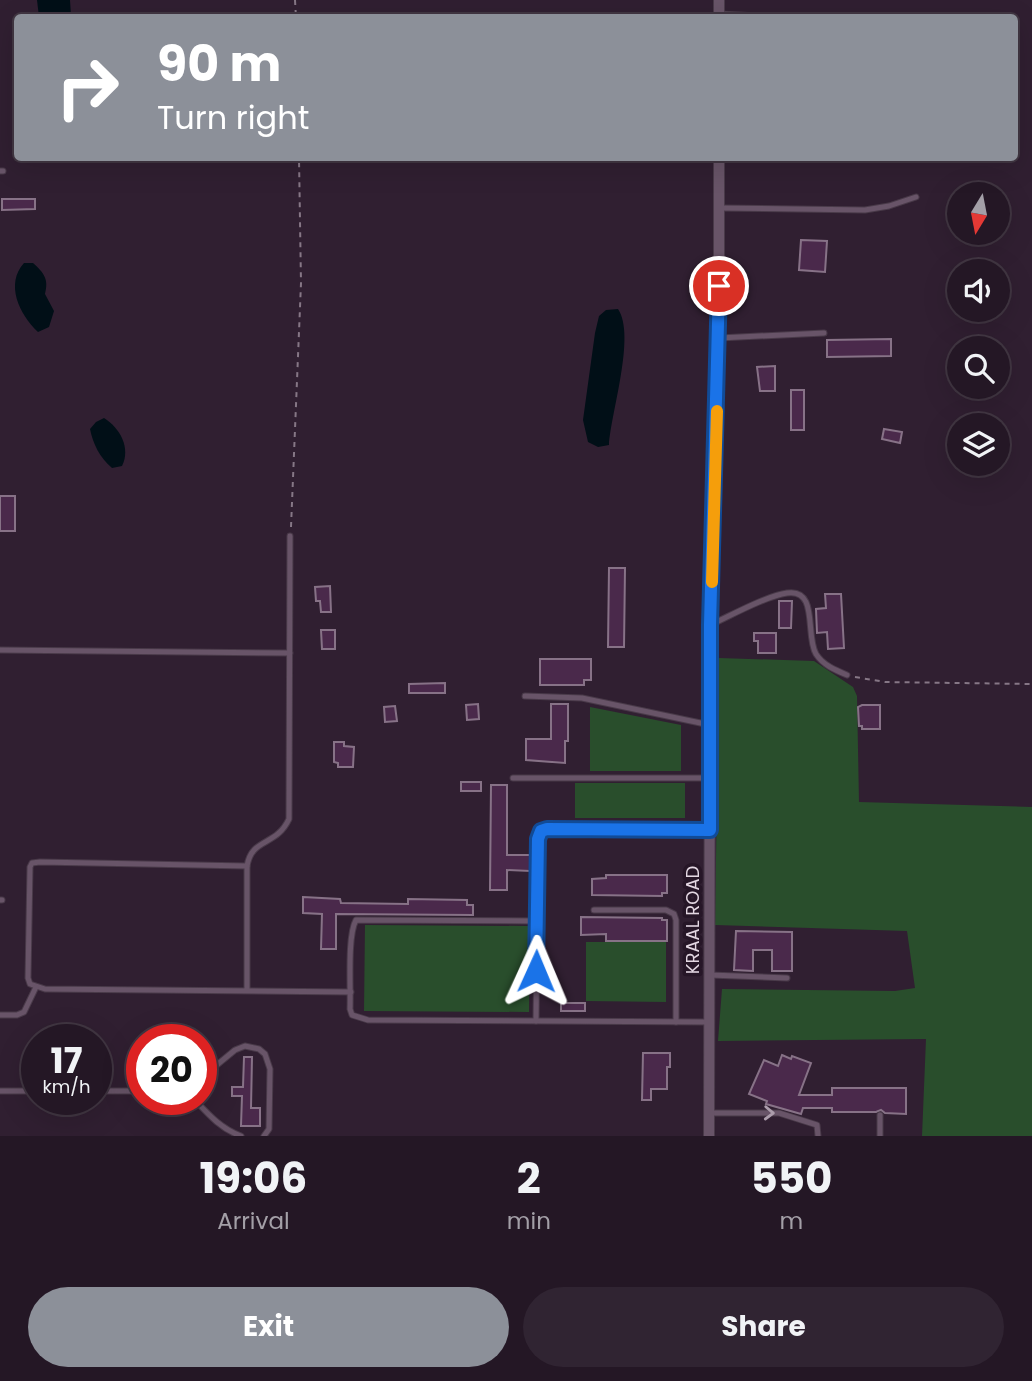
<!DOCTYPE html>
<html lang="en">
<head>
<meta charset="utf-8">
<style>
	:root { --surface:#241725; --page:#302432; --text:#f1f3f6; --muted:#a39fa7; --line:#413642; --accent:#8c9099 }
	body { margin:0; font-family:Poppins,sans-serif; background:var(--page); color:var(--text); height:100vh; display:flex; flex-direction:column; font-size:26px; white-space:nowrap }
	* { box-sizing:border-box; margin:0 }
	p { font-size:23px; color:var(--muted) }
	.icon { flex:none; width:38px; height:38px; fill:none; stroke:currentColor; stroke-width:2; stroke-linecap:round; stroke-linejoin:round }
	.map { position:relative; height:1136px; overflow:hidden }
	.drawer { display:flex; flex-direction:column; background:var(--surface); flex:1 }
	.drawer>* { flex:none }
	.guide { position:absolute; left:14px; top:14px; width:1004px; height:147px; border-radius:7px; box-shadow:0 7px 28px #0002,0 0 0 2px var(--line); background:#8c9099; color:#fff; overflow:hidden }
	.needle { width:46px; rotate:190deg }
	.tools { position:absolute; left:947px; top:182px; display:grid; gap:14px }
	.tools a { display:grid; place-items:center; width:63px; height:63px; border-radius:50%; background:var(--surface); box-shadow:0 7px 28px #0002,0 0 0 2px var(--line); font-size:35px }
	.speed { position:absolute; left:21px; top:1024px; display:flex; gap:14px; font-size:35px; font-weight:700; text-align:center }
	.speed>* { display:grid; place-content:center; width:91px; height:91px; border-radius:50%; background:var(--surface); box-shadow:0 7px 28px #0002,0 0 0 2px var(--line); line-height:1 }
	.speed small { font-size:18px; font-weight:400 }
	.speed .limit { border:10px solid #d22; background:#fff; color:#111 }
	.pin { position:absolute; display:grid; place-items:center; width:60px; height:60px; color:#fff; margin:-30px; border:4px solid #fff; border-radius:50%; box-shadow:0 2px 7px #0007 }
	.me { position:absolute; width:77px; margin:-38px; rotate:1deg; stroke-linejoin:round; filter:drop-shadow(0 0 5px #0008) }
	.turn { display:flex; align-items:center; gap:24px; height:147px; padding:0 28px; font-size:32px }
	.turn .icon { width:91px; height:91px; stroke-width:2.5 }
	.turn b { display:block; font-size:49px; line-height:60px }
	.eta { display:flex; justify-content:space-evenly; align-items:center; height:119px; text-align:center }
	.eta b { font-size:42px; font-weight:700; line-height:49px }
	.cta { display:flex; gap:14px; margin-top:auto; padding:14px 28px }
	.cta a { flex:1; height:80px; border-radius:42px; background:var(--accent); color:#fff; font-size:28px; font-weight:700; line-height:80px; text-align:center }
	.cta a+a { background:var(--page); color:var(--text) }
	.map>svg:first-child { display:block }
</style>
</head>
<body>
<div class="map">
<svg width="1032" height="1136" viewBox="0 0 1032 1136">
	<rect width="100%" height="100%" fill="#301f31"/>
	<g fill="#294e2c">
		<path d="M 719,658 L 814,661 L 853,687 L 857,696 L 859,802 L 1032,807 L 1032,1136 L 922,1136 L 926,1039 L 718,1041 L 722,989 L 895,991 L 915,988 L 907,931 L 715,925 Z"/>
		<path d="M 590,707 L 681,725 L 681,771 L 590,771 Z"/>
		<rect x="575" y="783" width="110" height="35"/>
		<path d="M 365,925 L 530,926 L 529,1012 L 364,1011 Z"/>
		<path d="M 586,942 L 666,942 L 666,1002 L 586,1001 Z"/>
	</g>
	<g fill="#010f17">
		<path d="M 37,0 L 70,0 L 71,16 L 39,17 Z"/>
		<path d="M 24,263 L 33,263 C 44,273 49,279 45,294 L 54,311 L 49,327 L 38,332 C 19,314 5,284 24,263 Z"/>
		<path d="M 618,309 C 636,336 611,412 609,445 L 598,447 L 588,442 L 583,420 L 595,333 L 599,316 L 606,310 Z"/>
		<path d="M 104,418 C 120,428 131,448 122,466 L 112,468 C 100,458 93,444 90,429 L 96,422 Z"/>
	</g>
	<g fill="#4a294b" stroke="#877287" stroke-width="2">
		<path d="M 2,199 L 35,199 L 35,209 L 2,210 Z"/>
		<path d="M 801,240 L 827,241 L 825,272 L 799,270 Z"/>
		<path d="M 891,339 L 891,356 L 827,357 L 827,340 Z"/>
		<path d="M 775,366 L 775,391 L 760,391 L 757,367 Z"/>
		<rect x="791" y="390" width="13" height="40"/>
		<path d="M 884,429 L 902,432 L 900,443 L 882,439 Z"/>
		<rect x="0" y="496" width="15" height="35"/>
		<path d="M 609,568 L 625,568 L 624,647 L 608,647 Z"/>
		<path d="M 330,586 L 331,612 L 321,612 L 320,601 L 316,601 L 315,587 Z"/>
		<path d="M 825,594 L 841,594 L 844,648 L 828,649 L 827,632 L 817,633 L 816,609 L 826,608 Z"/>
		<path d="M 779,601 L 792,601 L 791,628 L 779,628 Z"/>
		<path d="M 321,630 L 335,630 L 335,649 L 322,649 Z"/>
		<path d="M 754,633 L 776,633 L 776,653 L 758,653 L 758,641 L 754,641 Z"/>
		<path d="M 540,659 L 591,659 L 591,680 L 584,680 L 584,685 L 540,685 Z"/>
		<path d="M 445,683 L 445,693 L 409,693 L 409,684 Z"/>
		<path d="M 478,704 L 479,719 L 467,720 L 466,705 Z"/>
		<path d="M 551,704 L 568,704 L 568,741 L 565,741 L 565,763 L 526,760 L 526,739 L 551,739 Z"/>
		<path d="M 862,705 L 880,705 L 880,729 L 862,729 L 862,726 L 859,726 L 858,707 Z"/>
		<path d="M 395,706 L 397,721 L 385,722 L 384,707 Z"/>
		<path d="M 334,742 L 344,742 L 344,746 L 354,747 L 353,767 L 338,767 L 338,763 L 334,762 Z"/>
		<rect x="461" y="782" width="20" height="9"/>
		<path d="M 491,785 L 507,785 L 507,855 L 530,855 L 530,871 L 507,870 L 507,890 L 490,890 Z"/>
		<path d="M 606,875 L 667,875 L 667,893 L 662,893 L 662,896 L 592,895 L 592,879 L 606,878 Z"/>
		<path d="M 303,897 L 340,899 L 341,903 L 408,904 L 408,899 L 467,900 L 467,905 L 473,905 L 473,915 L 336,914 L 336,949 L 321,949 L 322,914 L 303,913 Z"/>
		<path d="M 581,917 L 662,918 L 662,920 L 667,920 L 667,941 L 606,941 L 606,934 L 581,935 Z"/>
		<path d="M 736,931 L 792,932 L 792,971 L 772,971 L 772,950 L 753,950 L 753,971 L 734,970 Z"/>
		<rect x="561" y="1003" width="24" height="8"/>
		<path d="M 643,1053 L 670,1053 L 670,1067 L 667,1067 L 667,1089 L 651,1089 L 651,1100 L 642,1100 Z"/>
		<path d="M 782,1055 L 791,1059 L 792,1056 L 811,1063 L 799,1095 L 832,1095 L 832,1088 L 906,1088 L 906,1114 L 885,1113 L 881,1110 L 876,1112 L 832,1112 L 832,1108 L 803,1108 L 801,1114 L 766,1104 L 767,1101 L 749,1094 L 764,1060 L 778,1066 Z"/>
		<path d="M 244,1057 L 252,1057 L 251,1108 L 260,1108 L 260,1126 L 241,1126 L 242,1096 L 232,1096 L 232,1087 L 243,1087 Z"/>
	</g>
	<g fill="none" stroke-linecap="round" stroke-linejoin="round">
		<defs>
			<g id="service">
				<path d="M 719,14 L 801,18"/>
				<path d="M 0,171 L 3,171"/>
				<path d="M 719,208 L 865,210 L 889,206 L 916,197"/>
				<path d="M 719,338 L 824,333"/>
				<path d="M 710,625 C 730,616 766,596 787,593 C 819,588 805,636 816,654 C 823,665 835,670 847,675"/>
				<path d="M 0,650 L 290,653"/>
				<path d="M 525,696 L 582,698 L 710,725"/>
				<path d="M 513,778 L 710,778"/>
				<path d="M 247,866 C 252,837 276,847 289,819 L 290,536"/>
				<path d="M 0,900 L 2,900"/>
				<path d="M 594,910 L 666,910 L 674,914 L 676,920 L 676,1022"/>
				<path d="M 537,921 L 356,920 C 347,936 351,989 350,1009 L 352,1015 L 368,1020 L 708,1022"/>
				<path d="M 710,975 L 787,978"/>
				<path d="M 247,991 L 247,866 L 40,862 L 32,863 L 30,867 L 28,978 L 30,984 L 45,989 L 351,992"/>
				<path d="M 0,1015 L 17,1015 L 24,1012 L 36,987"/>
				<path d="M 536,1021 L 538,840 L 541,831 L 547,829 L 710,830"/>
				<path d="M 201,1078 L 235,1050 L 245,1046 L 259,1049 L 265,1054 L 270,1069 L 269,1129 L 264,1136"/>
				<path d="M 0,1091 L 37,1091"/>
				<path d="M 96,1091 L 142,1091"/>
				<path d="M 194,1099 C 208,1114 221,1129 241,1136"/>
				<path d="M 709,1113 L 779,1113 L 817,1125 L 818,1136"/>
				<path d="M 880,1136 L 880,1115"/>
			</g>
			<g id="minor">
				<path d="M 719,18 L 719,0"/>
				<path d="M 709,1136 L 710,625 L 719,353 L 719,158"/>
			</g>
		</defs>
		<use href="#service" stroke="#493a49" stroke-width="7"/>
		<use href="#minor" stroke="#493a49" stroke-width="12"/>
		<g stroke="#867786" stroke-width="2" stroke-dasharray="5 5" stroke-linecap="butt">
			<path d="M 295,0 L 296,18"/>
			<path d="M 291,527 L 301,283 L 299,158"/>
			<path d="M 855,677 L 885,682 L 1032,684"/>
		</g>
		<use href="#service" stroke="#685468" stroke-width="5"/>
		<use href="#minor" stroke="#685468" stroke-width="10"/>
	</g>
	<defs><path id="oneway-chevron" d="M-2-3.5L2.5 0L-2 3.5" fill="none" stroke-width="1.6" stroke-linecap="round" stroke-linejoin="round" transform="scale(1.75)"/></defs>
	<use stroke="#ac9dac" href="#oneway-chevron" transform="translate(769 1113) rotate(2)"/>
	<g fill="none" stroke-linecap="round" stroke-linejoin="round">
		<defs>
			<path id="route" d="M 536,971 L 538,839 L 541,831 L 547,829 L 710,830 L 710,625 L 719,286"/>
		</defs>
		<use href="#route" stroke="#114b97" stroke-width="18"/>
		<use href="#route" stroke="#1a73e8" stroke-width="12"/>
		<path stroke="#f59e0b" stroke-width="12" d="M 712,582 L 717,411"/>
	</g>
	<g text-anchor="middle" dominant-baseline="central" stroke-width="7" stroke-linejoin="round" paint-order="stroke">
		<g font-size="18" fill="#e4d8e3" stroke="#261627">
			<text transform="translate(692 920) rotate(-90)">KRAAL ROAD</text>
		</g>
	</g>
</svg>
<div class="tools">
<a><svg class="needle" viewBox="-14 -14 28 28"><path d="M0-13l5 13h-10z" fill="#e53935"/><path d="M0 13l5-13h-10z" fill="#a39fa7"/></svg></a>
<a><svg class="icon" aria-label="sound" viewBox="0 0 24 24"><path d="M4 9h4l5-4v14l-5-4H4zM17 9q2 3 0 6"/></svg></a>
<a><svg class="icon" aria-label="search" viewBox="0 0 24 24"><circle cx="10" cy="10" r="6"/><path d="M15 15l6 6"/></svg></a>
<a><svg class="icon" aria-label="layers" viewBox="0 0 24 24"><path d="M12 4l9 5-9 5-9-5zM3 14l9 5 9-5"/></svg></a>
</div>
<div class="speed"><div>17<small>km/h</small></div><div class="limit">20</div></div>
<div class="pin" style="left:719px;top:286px;background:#d93025"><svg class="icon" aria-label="arrive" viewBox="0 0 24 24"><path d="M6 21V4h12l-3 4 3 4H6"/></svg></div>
<svg class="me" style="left:536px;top:971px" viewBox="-20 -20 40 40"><path d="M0-17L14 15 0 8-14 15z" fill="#1a73e8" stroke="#fff" stroke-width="4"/></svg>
<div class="guide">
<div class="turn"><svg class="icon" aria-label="right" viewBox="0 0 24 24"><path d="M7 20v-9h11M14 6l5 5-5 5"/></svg><div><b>90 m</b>Turn right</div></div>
</div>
</div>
<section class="drawer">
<div class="eta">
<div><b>19:06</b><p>Arrival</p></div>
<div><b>2</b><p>min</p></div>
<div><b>550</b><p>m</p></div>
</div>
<div class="cta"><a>Exit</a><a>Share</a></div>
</section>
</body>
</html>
